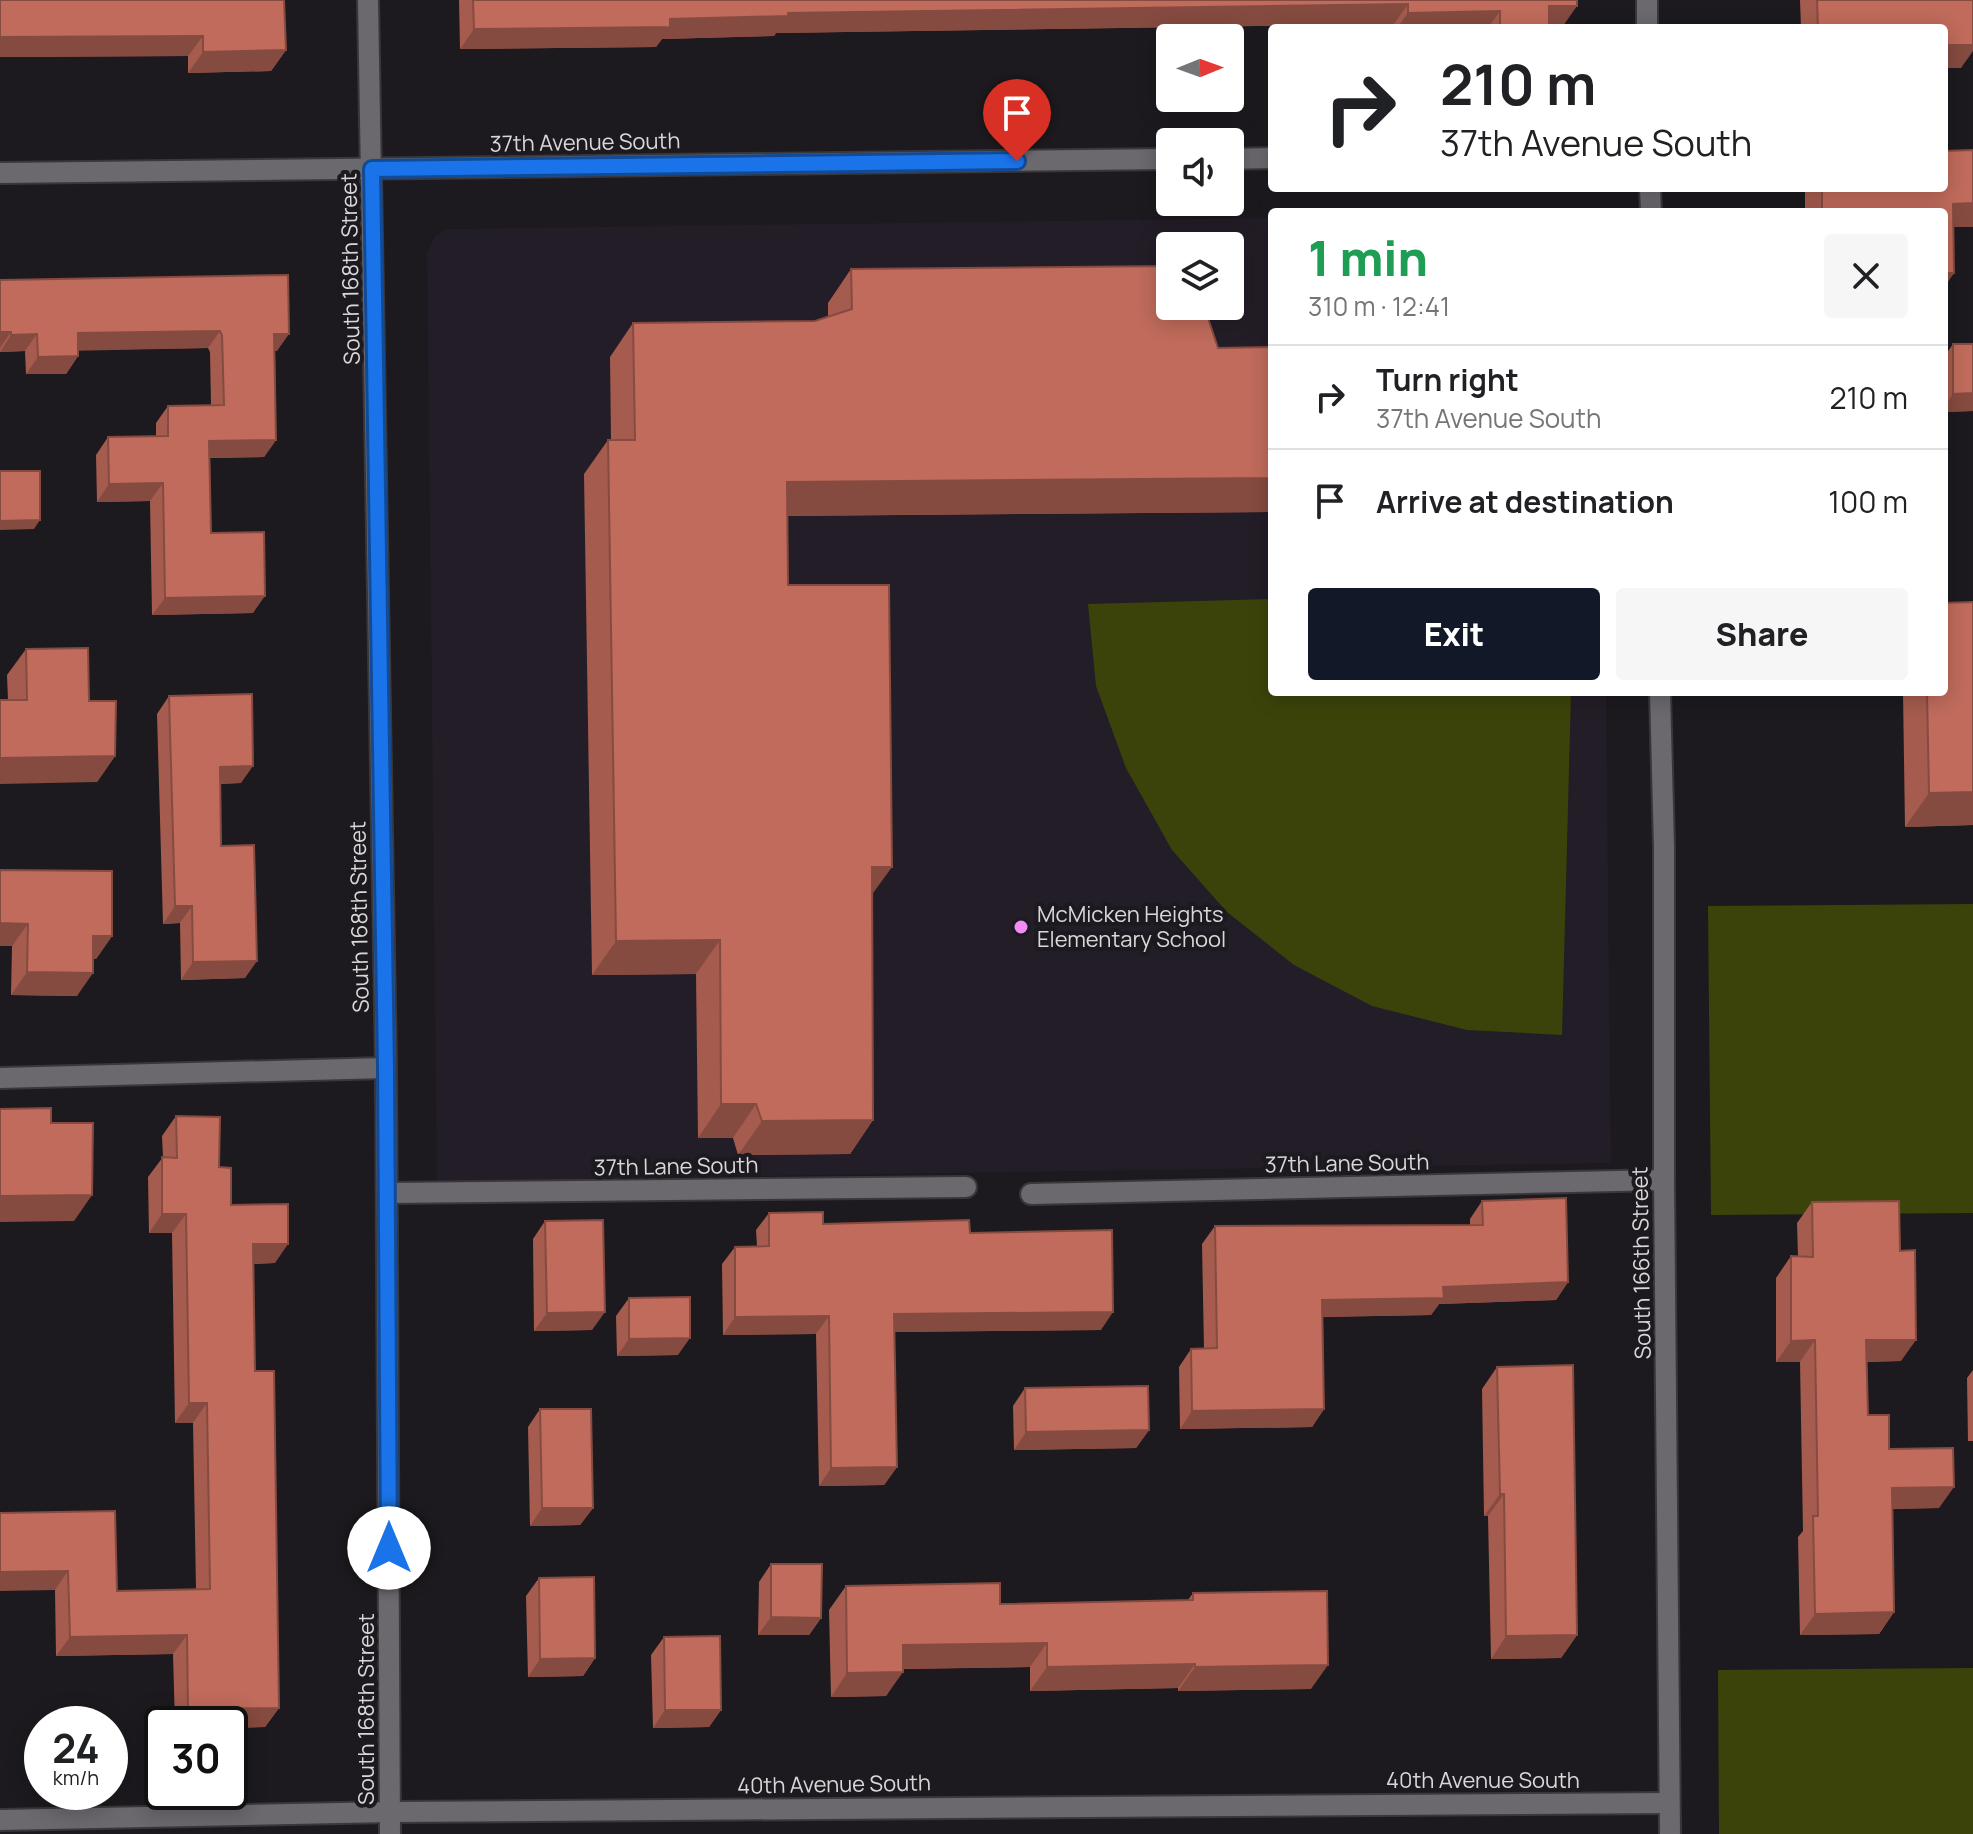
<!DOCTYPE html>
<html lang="en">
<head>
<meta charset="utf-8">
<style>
	:root { --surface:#fff; --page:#f6f6f6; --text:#202124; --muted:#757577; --line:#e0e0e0; --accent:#111827 }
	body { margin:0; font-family:Manrope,sans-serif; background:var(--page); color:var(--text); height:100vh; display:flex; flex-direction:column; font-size:30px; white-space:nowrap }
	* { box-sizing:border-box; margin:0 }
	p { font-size:26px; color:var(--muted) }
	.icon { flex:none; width:44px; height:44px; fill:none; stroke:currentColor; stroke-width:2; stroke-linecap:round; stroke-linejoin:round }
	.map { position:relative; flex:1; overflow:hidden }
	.side { position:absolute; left:1268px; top:208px; width:680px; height:488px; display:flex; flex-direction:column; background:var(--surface); border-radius:8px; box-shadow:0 4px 20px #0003 }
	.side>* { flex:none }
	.hud { position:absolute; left:1268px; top:24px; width:680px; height:168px; border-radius:8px; box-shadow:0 4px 20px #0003; background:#fff; color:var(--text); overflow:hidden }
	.needle { width:52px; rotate:89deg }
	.tools { position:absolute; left:1156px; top:24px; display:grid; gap:16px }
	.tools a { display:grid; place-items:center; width:88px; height:88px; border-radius:8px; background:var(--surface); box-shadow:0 4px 20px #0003; font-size:40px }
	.speed { position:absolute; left:24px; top:1706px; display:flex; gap:16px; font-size:40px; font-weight:700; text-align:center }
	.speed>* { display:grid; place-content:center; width:104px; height:104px; border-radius:50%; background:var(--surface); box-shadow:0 4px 20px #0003; line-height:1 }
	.speed small { font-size:20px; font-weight:400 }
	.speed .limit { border:4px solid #111; border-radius:12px; background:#fff; color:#111 }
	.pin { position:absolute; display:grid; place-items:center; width:68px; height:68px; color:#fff; margin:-82px -34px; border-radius:50% 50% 50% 0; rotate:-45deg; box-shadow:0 0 8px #0007 }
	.pin .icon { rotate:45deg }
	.me { position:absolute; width:88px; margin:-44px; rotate:0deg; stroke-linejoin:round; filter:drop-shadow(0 0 6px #0008) }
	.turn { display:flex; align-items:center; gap:28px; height:168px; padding:0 40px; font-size:36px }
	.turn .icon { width:104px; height:104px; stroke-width:2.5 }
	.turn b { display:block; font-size:56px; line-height:68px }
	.round { display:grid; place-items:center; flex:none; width:84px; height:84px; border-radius:8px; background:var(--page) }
	.headline { display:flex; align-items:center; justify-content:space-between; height:136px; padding:0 40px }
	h1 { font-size:48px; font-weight:800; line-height:60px; color:#1e9e55 }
	.action { display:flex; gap:16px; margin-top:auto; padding:16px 40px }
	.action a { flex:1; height:92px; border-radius:8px; background:var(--accent); color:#fff; font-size:32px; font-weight:800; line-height:92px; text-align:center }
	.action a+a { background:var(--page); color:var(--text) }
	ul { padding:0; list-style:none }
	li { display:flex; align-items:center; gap:24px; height:104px; padding:0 40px; border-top:2px solid var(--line) }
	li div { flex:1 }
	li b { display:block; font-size:30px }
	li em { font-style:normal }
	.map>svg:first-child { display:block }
</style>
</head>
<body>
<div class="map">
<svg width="1973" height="1834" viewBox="0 0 1973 1834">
	<rect width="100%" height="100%" fill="#1c1a1e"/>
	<path fill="#231d27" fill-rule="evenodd" d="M 1272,218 L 1272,692 L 1606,692 L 1611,1163 L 437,1181 L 427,253 L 435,236 L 447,229 ZM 1170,246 L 1230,246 L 1230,306 L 1170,306 Z"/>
	<g fill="#3c430a">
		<path d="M 1272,599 L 1272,692 L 1571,692 L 1562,1035 L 1467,1030 L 1372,1006 L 1294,965 L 1227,912 L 1172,850 L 1126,768 L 1096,686 L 1088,604 Z"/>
		<path d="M 1973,904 L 1973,1213 L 1711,1215 L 1708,906 Z"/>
		<path d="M 1973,1668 L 1973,1834 L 1719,1834 L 1718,1670 Z"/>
	</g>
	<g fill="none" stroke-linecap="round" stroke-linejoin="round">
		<defs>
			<g id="minor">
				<path d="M 368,0 L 386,1068 L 390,1834"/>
				<path d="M 1647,0 L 1647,28"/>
				<path d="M 1230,159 L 1272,158"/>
				<path d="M 0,173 L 1170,159"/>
				<path d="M 1650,188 L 1651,212"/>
				<path d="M 1660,692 L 1664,847 L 1664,1180 L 1670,1834"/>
				<path d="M 0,1078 L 386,1068"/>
				<path d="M 387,1193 L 966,1187"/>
				<path d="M 1031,1194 L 1664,1180"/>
				<path d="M 0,1820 L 390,1812 L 1669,1803"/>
			</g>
		</defs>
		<use href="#minor" stroke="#39373a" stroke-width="24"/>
		<use href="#minor" stroke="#6b686e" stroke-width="20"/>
	</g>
	<g fill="#a55c4e">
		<path d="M 0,0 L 286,50 L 271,71 L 188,73 L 188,56 L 0,57 Z"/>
		<path d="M 459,0 L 1577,0 L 1563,26 L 1549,26 L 1549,28 L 1394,28 L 1394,24 L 776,33 L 774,36 L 662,39 L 656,47 L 460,49 Z"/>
		<path d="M 1800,0 L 1973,0 L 1961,68 L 1944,28 L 1801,28 Z"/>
		<path d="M 1973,150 L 1973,227 L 1953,227 L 1954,273 L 1944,287 L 1944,212 L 1805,212 L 1805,188 L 1944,188 Z"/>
		<path d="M 851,269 L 1272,512 L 787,516 L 788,585 L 872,895 L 873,1120 L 850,1154 L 738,1155 L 733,1138 L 698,1138 L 696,974 L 592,975 L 584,474 L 608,440 L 611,440 L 610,357 L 633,323 L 815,321 L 828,317 L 828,303 Z"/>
		<path d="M 288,275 L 277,351 L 275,351 L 276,440 L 264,457 L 210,458 L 211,533 L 253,613 L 152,615 L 150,501 L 97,502 L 96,455 L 108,437 L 156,437 L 156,423 L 168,406 L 211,405 L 210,352 L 208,348 L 78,350 L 78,356 L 66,374 L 26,374 L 25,351 L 0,352 L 0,280 Z"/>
		<path d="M 1953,344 L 1973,411 L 1944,412 L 1944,357 Z"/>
		<path d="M 26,649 L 89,701 L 115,756 L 97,782 L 8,700 L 7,675 Z"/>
		<path d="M 1903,692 L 1944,692 L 1973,825 L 1905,827 Z"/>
		<path d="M 169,696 L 241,783 L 220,784 L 221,846 L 245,978 L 181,980 L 180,923 L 163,924 L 157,714 Z"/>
		<path d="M 0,870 L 112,936 L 96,959 L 93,959 L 77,996 L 11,995 L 12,946 Z"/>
		<path d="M 176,1116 L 219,1167 L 231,1205 L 275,1263 L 253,1264 L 255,1371 L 279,1708 L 265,1727 L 230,1728 L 230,1724 L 175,1724 L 173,1654 L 56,1656 L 55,1590 L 0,1513 L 117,1591 L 196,1589 L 193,1423 L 175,1423 L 172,1233 L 149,1233 L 148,1177 L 163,1157 L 162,1136 Z"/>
		<path d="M 1482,1201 L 1568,1282 L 1556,1300 L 1439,1304 L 1431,1315 L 1323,1317 L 1324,1409 L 1312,1427 L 1180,1429 L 1179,1367 L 1191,1349 L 1204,1349 L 1202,1244 L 1215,1226 L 1470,1225 L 1470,1219 Z"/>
		<path d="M 1812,1202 L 1901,1361 L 1867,1362 L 1868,1415 L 1889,1449 L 1939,1508 L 1892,1509 L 1894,1612 L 1879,1634 L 1800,1635 L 1798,1537 L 1803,1531 L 1800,1362 L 1776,1362 L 1776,1278 L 1791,1256 L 1798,1256 L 1797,1223 Z"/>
		<path d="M 769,1213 L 823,1224 L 970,1233 L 1101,1330 L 894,1332 L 897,1467 L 884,1485 L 819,1486 L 816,1334 L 723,1335 L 722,1264 L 735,1247 L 757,1246 L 756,1230 Z"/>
		<path d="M 545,1221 L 592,1330 L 534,1331 L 533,1239 Z"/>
		<path d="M 629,1298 L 678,1355 L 617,1356 L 616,1316 Z"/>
		<path d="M 1497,1367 L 1577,1635 L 1561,1658 L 1491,1659 L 1488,1516 L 1484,1516 L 1482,1389 Z"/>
		<path d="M 1973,1370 L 1973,1441 L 1968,1441 L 1967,1378 Z"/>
		<path d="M 1025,1388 L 1149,1430 L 1136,1448 L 1014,1450 L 1013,1406 Z"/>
		<path d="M 540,1409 L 593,1508 L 580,1525 L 530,1526 L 528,1427 Z"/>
		<path d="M 771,1564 L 821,1618 L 809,1635 L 758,1635 L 759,1582 Z"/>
		<path d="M 539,1578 L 595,1658 L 583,1676 L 528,1677 L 526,1596 Z"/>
		<path d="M 846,1586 L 1000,1604 L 1188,1600 L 1193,1593 L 1311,1689 L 1178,1691 L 1178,1688 L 1030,1691 L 1030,1667 L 903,1669 L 886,1696 L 831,1697 L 829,1610 Z"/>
		<path d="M 664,1637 L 721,1710 L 709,1727 L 653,1728 L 651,1655 Z"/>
	</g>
	<g fill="#864b40">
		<path d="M 1408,4 L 1394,24 L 776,33 L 774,36 L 662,39 L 656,47 L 460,49 L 474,29 L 788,13 Z"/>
		<path d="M 1549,6 L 1577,6 L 1563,26 L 1535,26 Z"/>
		<path d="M 1500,11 L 1488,28 L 1397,28 L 1408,13 Z"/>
		<path d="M 203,36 L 188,56 L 0,57 L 0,37 Z"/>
		<path d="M 1944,45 L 1973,45 L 1973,51 L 1961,68 L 1944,68 Z"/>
		<path d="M 286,50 L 271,71 L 188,73 L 203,52 Z"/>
		<path d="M 1973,203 L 1973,227 L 1944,227 L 1953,204 Z"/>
		<path d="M 1944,273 L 1954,273 L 1944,287 Z"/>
		<path d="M 220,331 L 208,348 L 66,351 L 78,333 Z"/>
		<path d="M 0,332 L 11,332 L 0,348 Z"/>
		<path d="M 37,334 L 25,351 L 0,352 L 11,335 Z"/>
		<path d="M 274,334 L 289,334 L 277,351 L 262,351 Z"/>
		<path d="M 78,356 L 66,374 L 26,374 L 38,357 Z"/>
		<path d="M 1973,393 L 1973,411 L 1944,412 L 1944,407 L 1953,394 Z"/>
		<path d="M 276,440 L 264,457 L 197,458 L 209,441 Z"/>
		<path d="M 1272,478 L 1272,512 L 763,516 L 787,482 Z"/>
		<path d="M 163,483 L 150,501 L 97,502 L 109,484 Z"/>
		<path d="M 40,520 L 34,529 L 0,530 L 0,521 Z"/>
		<path d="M 265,596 L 253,613 L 152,615 L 165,598 Z"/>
		<path d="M 115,756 L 97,782 L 0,784 L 0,758 Z"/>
		<path d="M 253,766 L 241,783 L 208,784 L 220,767 Z"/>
		<path d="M 1973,792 L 1973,825 L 1905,827 L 1929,793 Z"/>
		<path d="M 872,867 L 892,867 L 868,900 Z"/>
		<path d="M 175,906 L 192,906 L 180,923 L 163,924 Z"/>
		<path d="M 0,923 L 28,924 L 12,946 L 0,946 Z"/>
		<path d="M 93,936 L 112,936 L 96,959 L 78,958 Z"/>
		<path d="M 720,940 L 696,974 L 592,975 L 616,941 Z"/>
		<path d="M 257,961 L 245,978 L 181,980 L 193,962 Z"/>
		<path d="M 27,972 L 93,973 L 77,996 L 11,995 Z"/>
		<path d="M 721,1104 L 756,1104 L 733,1138 L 698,1138 Z"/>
		<path d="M 873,1120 L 850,1154 L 738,1155 L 762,1121 Z"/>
		<path d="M 92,1195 L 74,1221 L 0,1222 L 0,1196 Z"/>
		<path d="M 162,1214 L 186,1214 L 172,1233 L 149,1233 Z"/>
		<path d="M 253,1244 L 288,1244 L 275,1263 L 239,1264 Z"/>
		<path d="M 1568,1282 L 1556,1300 L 1439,1304 L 1431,1315 L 1310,1317 L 1322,1300 L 1443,1287 Z"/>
		<path d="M 605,1312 L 592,1330 L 534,1331 L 547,1313 Z"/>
		<path d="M 1113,1312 L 1101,1330 L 881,1332 L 894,1314 Z"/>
		<path d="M 829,1316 L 816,1334 L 723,1335 L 735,1317 Z"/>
		<path d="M 690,1338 L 678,1355 L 617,1356 L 629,1339 Z"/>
		<path d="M 1815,1340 L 1800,1362 L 1776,1362 L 1791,1341 Z"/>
		<path d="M 1866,1340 L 1916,1340 L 1901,1361 L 1851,1362 Z"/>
		<path d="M 189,1403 L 207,1403 L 193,1423 L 175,1423 Z"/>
		<path d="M 1324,1409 L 1312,1427 L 1180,1429 L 1192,1411 Z"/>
		<path d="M 1149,1430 L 1136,1448 L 1014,1450 L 1026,1432 Z"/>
		<path d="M 897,1467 L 884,1485 L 819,1486 L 831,1468 Z"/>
		<path d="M 1954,1487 L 1939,1508 L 1876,1509 L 1892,1488 Z"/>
		<path d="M 1500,1494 L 1504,1494 L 1488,1516 L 1484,1516 Z"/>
		<path d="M 542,1508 L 593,1508 L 580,1525 L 530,1526 Z"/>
		<path d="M 68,1571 L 55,1590 L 0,1591 L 0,1572 Z"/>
		<path d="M 1894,1612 L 1879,1634 L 1800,1635 L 1815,1614 Z"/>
		<path d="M 771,1617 L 821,1618 L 809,1635 L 758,1635 Z"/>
		<path d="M 187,1635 L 173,1654 L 56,1656 L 70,1637 Z"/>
		<path d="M 1577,1635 L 1561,1658 L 1491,1659 L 1506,1636 Z"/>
		<path d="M 1047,1643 L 1030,1667 L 886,1669 L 903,1645 Z"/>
		<path d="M 595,1658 L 583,1676 L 528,1677 L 540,1659 Z"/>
		<path d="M 1195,1664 L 1178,1688 L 1030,1691 L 1047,1667 Z"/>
		<path d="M 1328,1665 L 1311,1689 L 1178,1691 L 1195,1667 Z"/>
		<path d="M 903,1672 L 886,1696 L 831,1697 L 847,1673 Z"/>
		<path d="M 279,1708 L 265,1727 L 230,1728 L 230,1724 L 178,1724 L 188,1709 Z"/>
		<path d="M 665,1710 L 721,1710 L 709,1727 L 653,1728 Z"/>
	</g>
	<g fill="#c06b5b" stroke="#864b40" stroke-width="2">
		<path d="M 0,0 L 284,0 L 286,50 L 203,52 L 203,36 L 0,37 Z"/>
		<path d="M 473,0 L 1577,0 L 1577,6 L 1549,6 L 1549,28 L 1500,28 L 1500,11 L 1408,13 L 1408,4 L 788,13 L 788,16 L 670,19 L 670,27 L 474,29 Z"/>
		<path d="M 1817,0 L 1973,0 L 1973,45 L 1944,45 L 1944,28 L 1818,28 Z"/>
		<path d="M 1973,150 L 1973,203 L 1953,204 L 1954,273 L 1944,273 L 1944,212 L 1822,212 L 1822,188 L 1944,188 L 1944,151 Z"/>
		<path d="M 1170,266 L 1170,306 L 1204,306 L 1218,348 L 1272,347 L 1272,478 L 787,482 L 788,585 L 889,585 L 892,867 L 872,867 L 873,1120 L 762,1121 L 756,1104 L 721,1104 L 720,940 L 616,941 L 608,440 L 635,440 L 633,323 L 815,321 L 852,309 L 851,269 Z"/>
		<path d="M 288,275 L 289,334 L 274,334 L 276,440 L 209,441 L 211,533 L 264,532 L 265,596 L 165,598 L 163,483 L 109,484 L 108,437 L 168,436 L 168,406 L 224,405 L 222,335 L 220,331 L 78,333 L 78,356 L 38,357 L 37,334 L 11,335 L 11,332 L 0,332 L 0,280 Z"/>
		<path d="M 1953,344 L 1973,344 L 1973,393 L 1953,394 Z"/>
		<path d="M 0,471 L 40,471 L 40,520 L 0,521 Z"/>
		<path d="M 1973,602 L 1973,792 L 1929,793 L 1927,692 L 1944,692 L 1944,603 Z"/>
		<path d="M 88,648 L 89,701 L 116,701 L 115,756 L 0,758 L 0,700 L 27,700 L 26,649 Z"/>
		<path d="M 252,694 L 253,766 L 220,767 L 221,846 L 254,845 L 257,961 L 193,962 L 192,906 L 175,906 L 169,696 Z"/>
		<path d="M 0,870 L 112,871 L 112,936 L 93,936 L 93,973 L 27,972 L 28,924 L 0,923 Z"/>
		<path d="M 51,1108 L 51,1123 L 93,1123 L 92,1195 L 0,1196 L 0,1109 Z"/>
		<path d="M 176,1116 L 220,1117 L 219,1167 L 231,1168 L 231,1205 L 288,1204 L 288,1244 L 253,1244 L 255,1371 L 274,1371 L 279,1708 L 188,1709 L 187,1635 L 70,1637 L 68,1571 L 0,1572 L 0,1513 L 115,1511 L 117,1591 L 210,1589 L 207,1403 L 189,1403 L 186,1214 L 162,1214 L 162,1157 L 177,1158 Z"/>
		<path d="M 1566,1198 L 1568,1282 L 1443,1287 L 1444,1298 L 1322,1300 L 1324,1409 L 1192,1411 L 1191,1349 L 1217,1348 L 1215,1226 L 1483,1225 L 1482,1201 Z"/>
		<path d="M 1899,1201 L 1900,1251 L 1915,1250 L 1916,1340 L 1866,1340 L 1868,1415 L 1889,1415 L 1889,1449 L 1953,1448 L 1954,1487 L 1892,1488 L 1894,1612 L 1815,1614 L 1813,1516 L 1818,1516 L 1815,1340 L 1791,1341 L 1791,1256 L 1813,1257 L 1812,1202 Z"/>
		<path d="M 823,1212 L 823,1224 L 969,1220 L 970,1233 L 1112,1230 L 1113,1312 L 894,1314 L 897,1467 L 831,1468 L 829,1316 L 735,1317 L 735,1247 L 769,1246 L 769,1213 Z"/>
		<path d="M 603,1220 L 605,1312 L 547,1313 L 545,1221 Z"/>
		<path d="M 690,1297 L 690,1338 L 629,1339 L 629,1298 Z"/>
		<path d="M 1573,1365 L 1577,1635 L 1506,1636 L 1504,1494 L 1500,1494 L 1497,1367 Z"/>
		<path d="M 1148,1386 L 1149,1430 L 1026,1432 L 1025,1388 Z"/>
		<path d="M 540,1409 L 591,1409 L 593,1508 L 542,1508 Z"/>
		<path d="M 771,1564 L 822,1564 L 821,1618 L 771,1617 Z"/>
		<path d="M 594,1577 L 595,1658 L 540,1659 L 539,1578 Z"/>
		<path d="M 1000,1583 L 1000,1604 L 1193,1600 L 1193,1593 L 1327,1591 L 1328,1665 L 1195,1667 L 1195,1664 L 1047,1667 L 1047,1643 L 903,1645 L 903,1672 L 847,1673 L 846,1586 Z"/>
		<path d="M 720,1636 L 721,1710 L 665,1710 L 664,1637 Z"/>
	</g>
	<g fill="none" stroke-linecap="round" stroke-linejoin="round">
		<defs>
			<path id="route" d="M 389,1548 L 386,1068 L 372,169 L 1017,161"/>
		</defs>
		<use href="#route" stroke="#114b97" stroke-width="20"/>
		<use href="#route" stroke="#1a73e8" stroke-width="14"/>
	</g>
	<circle fill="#f18bf5" stroke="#1c1a1e" stroke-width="3" cx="1021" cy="927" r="8"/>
	<g text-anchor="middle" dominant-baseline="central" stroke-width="8" stroke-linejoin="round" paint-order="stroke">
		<g font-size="22" fill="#d9d7da" stroke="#1c1a1e">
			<text transform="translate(585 142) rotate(-1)">37th Avenue South</text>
			<text transform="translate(350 269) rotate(-91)">South 168th Street</text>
			<text transform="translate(359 917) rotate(-91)">South 168th Street</text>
			<text transform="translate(1347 1163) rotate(-1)">37th Lane South</text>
			<text transform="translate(676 1166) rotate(-1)">37th Lane South</text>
			<text transform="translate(1641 1263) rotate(-91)">South 166th Street</text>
			<text transform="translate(366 1709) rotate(-90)">South 168th Street</text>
			<text x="1483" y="1780">40th Avenue South</text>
			<text transform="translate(834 1784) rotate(-1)">40th Avenue South</text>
		</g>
		<g font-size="22" fill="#d9d7da" stroke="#1c1a1e" text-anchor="start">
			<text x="1037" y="914">McMicken Heights<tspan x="1037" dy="25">Elementary School</tspan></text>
		</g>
	</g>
</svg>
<div class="tools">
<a><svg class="needle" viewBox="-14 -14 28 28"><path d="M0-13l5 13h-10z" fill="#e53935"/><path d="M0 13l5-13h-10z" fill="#757577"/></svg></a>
<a><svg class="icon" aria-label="sound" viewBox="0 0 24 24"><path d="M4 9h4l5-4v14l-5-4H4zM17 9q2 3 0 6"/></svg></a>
<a><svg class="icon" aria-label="layers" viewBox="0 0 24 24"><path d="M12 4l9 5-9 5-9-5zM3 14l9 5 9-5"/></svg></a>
</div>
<div class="speed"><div>24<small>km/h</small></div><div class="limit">30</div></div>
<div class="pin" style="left:1017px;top:161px;background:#d93025"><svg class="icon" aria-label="arrive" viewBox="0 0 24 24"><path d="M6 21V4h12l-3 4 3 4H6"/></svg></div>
<svg class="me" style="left:389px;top:1548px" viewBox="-20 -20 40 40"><circle r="19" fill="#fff"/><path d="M0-13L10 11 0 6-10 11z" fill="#1a73e8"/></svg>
<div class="hud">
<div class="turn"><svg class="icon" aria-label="right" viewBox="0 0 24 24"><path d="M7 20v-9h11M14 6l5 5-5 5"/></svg><div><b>210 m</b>37th Avenue South</div></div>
</div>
<section class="side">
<div class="headline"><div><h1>1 min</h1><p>310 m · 12:41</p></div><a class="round"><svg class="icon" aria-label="close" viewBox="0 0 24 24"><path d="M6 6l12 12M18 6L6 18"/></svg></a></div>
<ul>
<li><svg class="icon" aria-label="right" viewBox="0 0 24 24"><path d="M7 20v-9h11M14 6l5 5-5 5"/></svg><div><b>Turn right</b><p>37th Avenue South</p></div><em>210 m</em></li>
<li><svg class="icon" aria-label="arrive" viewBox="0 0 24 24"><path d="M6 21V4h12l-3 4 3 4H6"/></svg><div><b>Arrive at destination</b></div><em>100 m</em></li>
</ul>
<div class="action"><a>Exit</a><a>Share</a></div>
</section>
</div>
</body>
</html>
